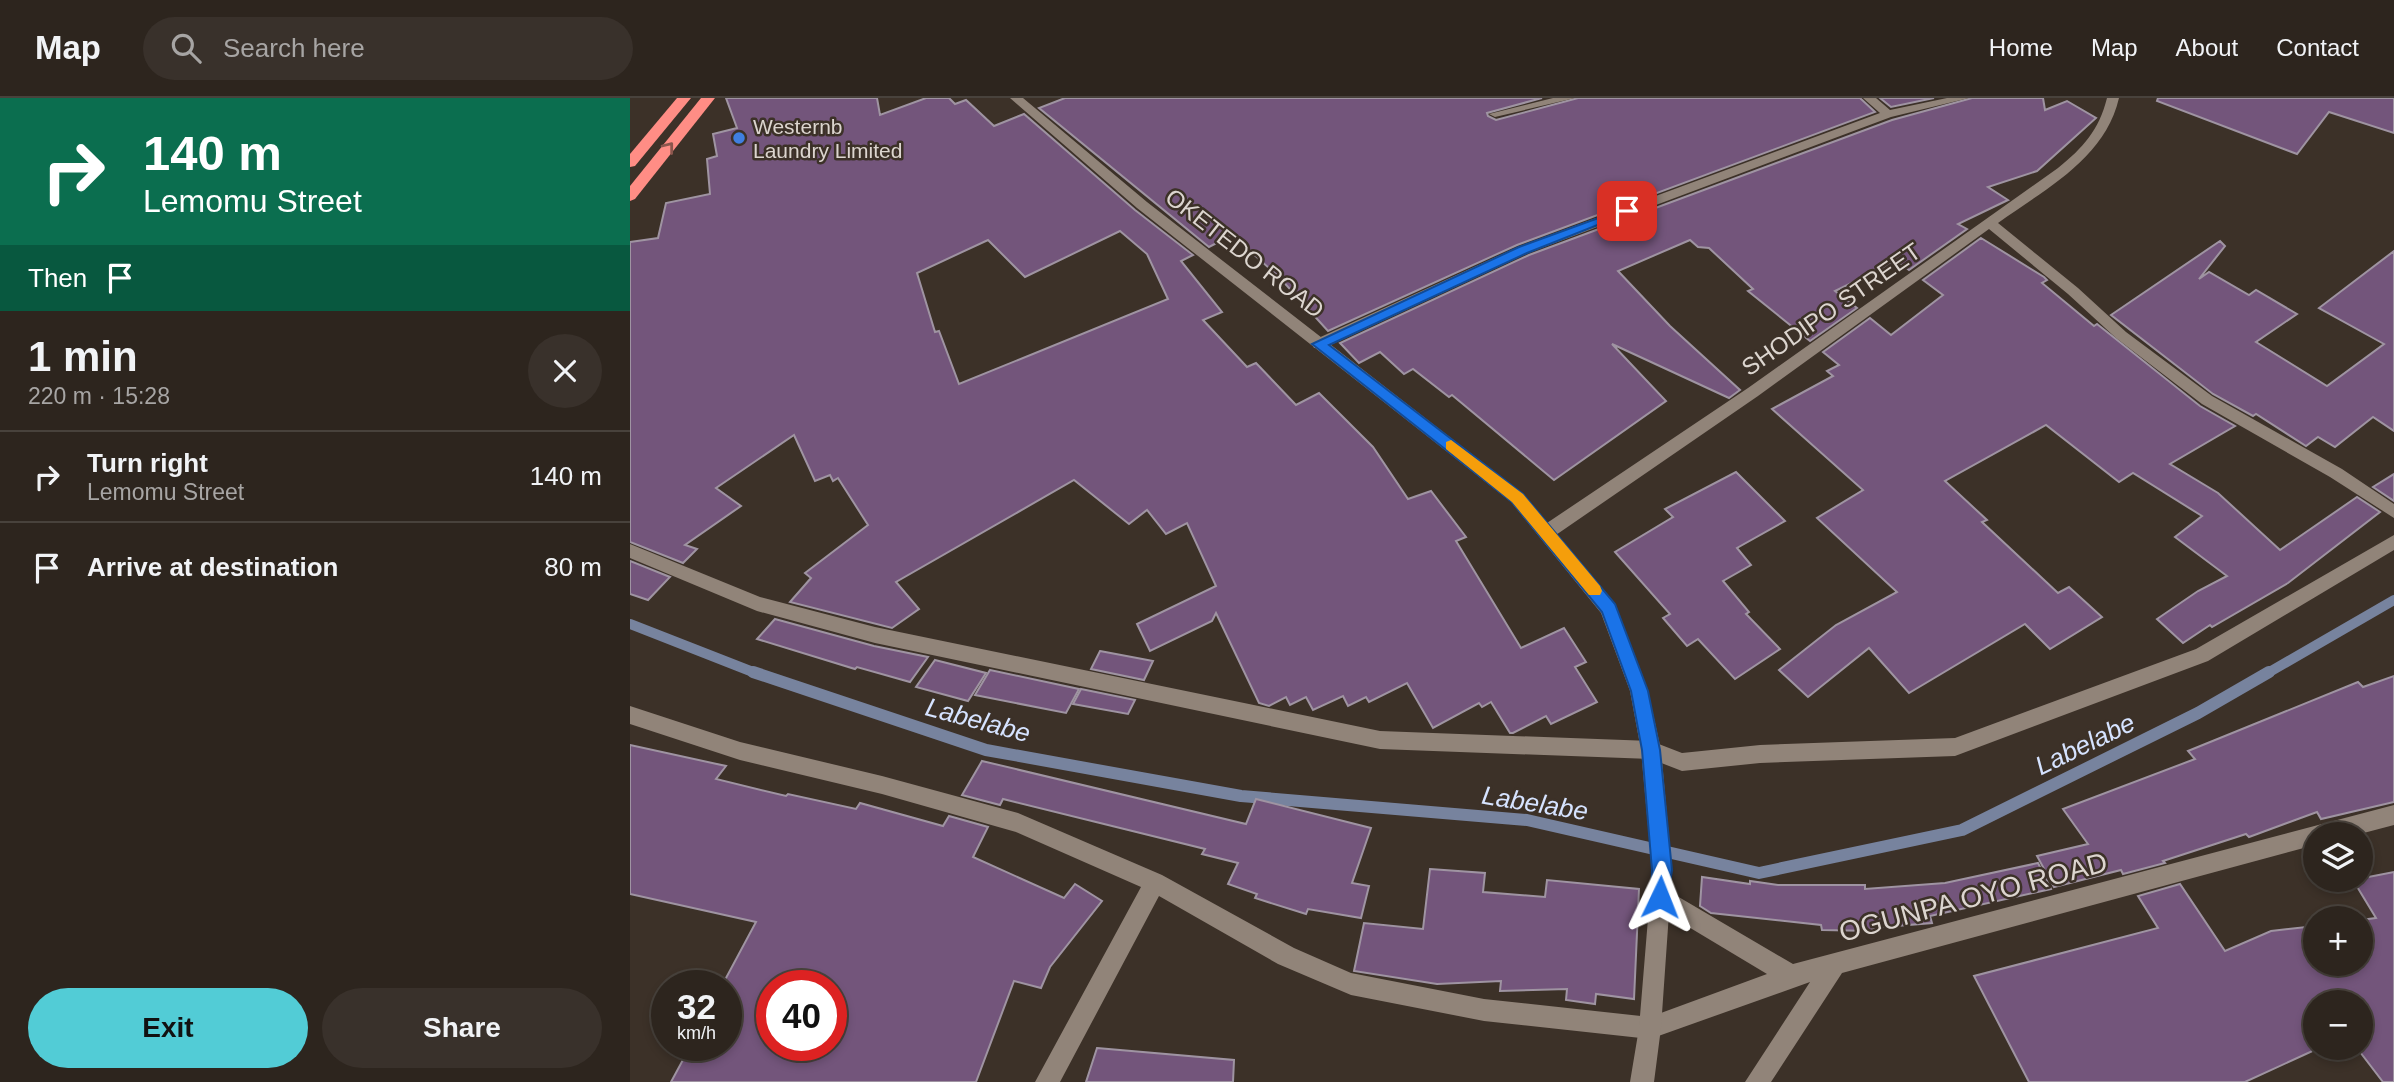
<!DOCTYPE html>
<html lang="en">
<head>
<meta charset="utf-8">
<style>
	:root { --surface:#2d251e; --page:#39312b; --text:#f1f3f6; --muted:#a7a5a4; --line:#48423c; --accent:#52ccd6 }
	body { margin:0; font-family:Helvetica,sans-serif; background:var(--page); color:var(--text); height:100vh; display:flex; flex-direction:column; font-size:26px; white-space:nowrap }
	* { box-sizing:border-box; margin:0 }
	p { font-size:23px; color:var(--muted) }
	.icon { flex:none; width:38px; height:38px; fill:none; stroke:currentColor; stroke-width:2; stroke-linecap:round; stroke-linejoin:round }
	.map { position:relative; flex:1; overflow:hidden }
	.side { display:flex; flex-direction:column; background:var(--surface); width:630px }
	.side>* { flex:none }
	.top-card { background:#0b6e4f; color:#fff; overflow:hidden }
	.fabs { position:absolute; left:1673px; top:724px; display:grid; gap:14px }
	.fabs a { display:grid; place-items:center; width:70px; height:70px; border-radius:50%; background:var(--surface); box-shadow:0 4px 10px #0003,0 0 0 2px var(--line); font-size:35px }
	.speed { position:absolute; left:21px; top:872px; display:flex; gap:14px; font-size:35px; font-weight:700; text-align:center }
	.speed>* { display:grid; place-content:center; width:91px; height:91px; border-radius:50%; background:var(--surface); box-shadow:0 4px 10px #0003,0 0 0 2px var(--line); line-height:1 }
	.speed small { font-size:18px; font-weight:400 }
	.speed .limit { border:10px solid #d22; background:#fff; color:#111 }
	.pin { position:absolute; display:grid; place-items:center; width:60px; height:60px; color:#fff; margin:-30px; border-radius:14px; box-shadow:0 4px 10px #0006 }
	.me { position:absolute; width:77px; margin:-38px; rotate:2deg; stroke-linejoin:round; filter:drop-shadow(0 0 5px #0008) }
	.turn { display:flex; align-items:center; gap:24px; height:147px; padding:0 28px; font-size:32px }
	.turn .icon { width:91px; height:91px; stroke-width:2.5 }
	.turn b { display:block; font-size:49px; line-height:60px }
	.then { display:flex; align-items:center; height:66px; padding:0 28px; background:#0003; gap:14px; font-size:26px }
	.round { display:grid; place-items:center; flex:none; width:74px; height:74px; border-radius:37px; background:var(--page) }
	.overview { display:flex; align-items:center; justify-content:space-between; height:119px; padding:0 28px }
	h1 { font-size:42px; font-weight:700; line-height:52px }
	.action { display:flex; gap:14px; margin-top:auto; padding:14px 28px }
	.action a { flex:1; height:80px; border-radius:42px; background:var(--accent); color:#111; font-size:28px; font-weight:700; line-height:80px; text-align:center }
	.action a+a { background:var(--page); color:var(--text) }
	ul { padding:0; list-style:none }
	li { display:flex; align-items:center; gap:21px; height:91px; padding:0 28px; border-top:2px solid var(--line) }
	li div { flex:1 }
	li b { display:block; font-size:26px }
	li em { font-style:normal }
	header { display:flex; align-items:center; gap:42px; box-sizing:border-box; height:98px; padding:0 35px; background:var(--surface); border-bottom:2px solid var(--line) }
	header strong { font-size:33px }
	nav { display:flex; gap:38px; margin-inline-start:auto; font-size:24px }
	.search { width:490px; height:63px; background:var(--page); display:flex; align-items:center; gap:18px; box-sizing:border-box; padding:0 24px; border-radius:38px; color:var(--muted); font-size:26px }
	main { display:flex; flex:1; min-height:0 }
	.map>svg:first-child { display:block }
</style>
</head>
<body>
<header>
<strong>Map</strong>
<div class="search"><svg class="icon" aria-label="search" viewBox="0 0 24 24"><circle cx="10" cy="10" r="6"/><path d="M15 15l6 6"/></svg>Search here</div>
<nav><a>Home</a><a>Map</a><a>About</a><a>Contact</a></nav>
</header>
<main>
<section class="side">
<div class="top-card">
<div class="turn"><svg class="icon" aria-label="right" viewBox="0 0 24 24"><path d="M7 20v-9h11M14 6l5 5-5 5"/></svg><div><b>140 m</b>Lemomu Street</div></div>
<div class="then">Then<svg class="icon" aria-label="arrive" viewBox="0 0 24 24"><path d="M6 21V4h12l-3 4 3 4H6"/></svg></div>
</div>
<div class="overview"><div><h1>1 min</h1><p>220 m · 15:28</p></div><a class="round"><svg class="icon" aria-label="close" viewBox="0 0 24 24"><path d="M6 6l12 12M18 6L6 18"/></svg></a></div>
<ul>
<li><svg class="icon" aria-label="right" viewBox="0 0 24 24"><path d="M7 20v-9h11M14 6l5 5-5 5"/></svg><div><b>Turn right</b><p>Lemomu Street</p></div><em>140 m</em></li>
<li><svg class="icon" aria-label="arrive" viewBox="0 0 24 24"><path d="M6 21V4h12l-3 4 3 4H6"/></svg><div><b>Arrive at destination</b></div><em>80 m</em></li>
</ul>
<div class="action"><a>Exit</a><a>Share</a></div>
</section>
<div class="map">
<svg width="1764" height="984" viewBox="0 0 1764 984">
	<rect width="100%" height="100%" fill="#3c3128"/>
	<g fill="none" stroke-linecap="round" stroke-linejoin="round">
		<g stroke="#77839e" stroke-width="10">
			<path d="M 0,526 L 128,576"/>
			<path d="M 1636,576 L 1764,502"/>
		</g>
		<path stroke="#77839e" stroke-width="12" d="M 123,574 L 356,652 L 611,698 L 897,722 L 1129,775 L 1332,732 L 1568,615 L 1639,574"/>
	</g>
	<g fill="#73557b" stroke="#9f94a2" stroke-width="2" fill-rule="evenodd">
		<path d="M 96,0 L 247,0 L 250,17 L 296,0 L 319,0 L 325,6 L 336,2 L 364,28 L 394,16 L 505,112 L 563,157 L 551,163 L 592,214 L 573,222 L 617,269 L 626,265 L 666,307 L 689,295 L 743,349 L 778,401 L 801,393 L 836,439 L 826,443 L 891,550 L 934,530 L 956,564 L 945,569 L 967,604 L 921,626 L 916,618 L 883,635 L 880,635 L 861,604 L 852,609 L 849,605 L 803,630 L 777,585 L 739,604 L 736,599 L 718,608 L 713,598 L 683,612 L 676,599 L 660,607 L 656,599 L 639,608 L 629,605 L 586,515 L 582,523 L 520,553 L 507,526 L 586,488 L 557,425 L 536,436 L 517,412 L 499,426 L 444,382 L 266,484 L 289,511 L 262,530 L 160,504 L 181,480 L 175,475 L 238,427 L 208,380 L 203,383 L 200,377 L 185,383 L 164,337 L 86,390 L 111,408 L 55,447 L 67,451 L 53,465 L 0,444 L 0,144 L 28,140 L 36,105 L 80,96 L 77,61 L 87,58 L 83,36 L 107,30 ZM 490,133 L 517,156 L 538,201 L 329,286 L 309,233 L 305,234 L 287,175 L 358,142 L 395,179 Z"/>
		<path d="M 435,0 L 912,0 L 857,15 L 858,18 L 866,22 L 948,0 L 1230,0 L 1245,14 L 887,147 L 698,233 L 649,179 L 602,137 L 579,149 L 409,10 Z"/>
		<path d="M 1250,0 L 1304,0 L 1261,9 Z"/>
		<path d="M 1342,0 L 1413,0 L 1415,12 L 1437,3 L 1466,20 L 1407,73 L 1358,89 L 1378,102 L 1328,126 L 1337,131 L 1279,172 L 1267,163 L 1205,193 L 1227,210 L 1180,243 L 1118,193 L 1123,191 L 1079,150 L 1068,149 L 1060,142 L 988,173 L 1040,228 L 1110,292 L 1099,300 L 982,246 L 1036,303 L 924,382 L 822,297 L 819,299 L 783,271 L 774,276 L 750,254 L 729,265 L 710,245 L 899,157 L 1262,22 Z"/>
		<path d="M 1528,0 L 1764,0 L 1764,35 L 1699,14 L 1667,56 L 1527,3 Z"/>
		<path d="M 1351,140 L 1414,179 L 1417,182 L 1412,185 L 1464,228 L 1467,226 L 1570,308 L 1605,328 L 1540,366 L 1588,395 L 1650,452 L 1727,399 L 1750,414 L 1658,485 L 1582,529 L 1580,527 L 1553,545 L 1527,521 L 1568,493 L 1597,478 L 1545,439 L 1572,418 L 1503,375 L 1489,384 L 1416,327 L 1315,383 L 1357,422 L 1352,424 L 1428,495 L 1439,489 L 1472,519 L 1420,551 L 1395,526 L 1279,595 L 1239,550 L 1178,599 L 1149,572 L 1206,527 L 1267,494 L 1187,420 L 1233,392 L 1142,311 L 1203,278 L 1197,273 L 1209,267 L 1193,254 L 1240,220 L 1261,237 L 1313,197 L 1293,182 Z"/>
		<path d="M 1590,143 L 1595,148 L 1569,181 L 1579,174 L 1619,197 L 1626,192 L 1667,216 L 1626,244 L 1697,288 L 1754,246 L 1689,210 L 1764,153 L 1764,333 L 1743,319 L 1705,349 L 1688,339 L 1676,348 L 1626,316 L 1623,318 L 1583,296 L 1481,217 Z"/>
		<path d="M 1106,374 L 1155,423 L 1107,450 L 1121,467 L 1093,483 L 1119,514 L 1116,516 L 1150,551 L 1105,581 L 1068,541 L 1057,548 L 1033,520 L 1040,516 L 985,454 L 1043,419 L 1035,411 Z"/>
		<path d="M 1764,376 L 1764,403 L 1743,389 Z"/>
		<path d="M 0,463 L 40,479 L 18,502 L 0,496 Z"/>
		<path d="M 145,521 L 244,548 L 298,559 L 280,584 L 227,569 L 225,571 L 127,541 Z"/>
		<path d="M 470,553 L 523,563 L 514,582 L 461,571 Z"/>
		<path d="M 305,562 L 356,575 L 338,603 L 286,589 Z"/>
		<path d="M 360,572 L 449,591 L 436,615 L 345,597 Z"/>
		<path d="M 1764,578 L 1764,704 L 1691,721 L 1687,714 L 1619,739 L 1616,736 L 1533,763 L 1535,765 L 1493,776 L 1491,772 L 1424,789 L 1407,758 L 1458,746 L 1433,711 L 1565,661 L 1558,653 L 1728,584 L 1733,589 Z"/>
		<path d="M 451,591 L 505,602 L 498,616 L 443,606 Z"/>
		<path d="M 0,647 L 96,668 L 86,681 L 156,698 L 158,696 L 226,711 L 230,705 L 313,728 L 319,718 L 358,729 L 343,759 L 434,800 L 445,786 L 472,803 L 420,869 L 411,890 L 384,883 L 346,984 L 41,984 L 61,947 L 96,947 L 96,880 L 126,824 L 0,796 ZM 142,887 L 201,887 L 201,947 L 142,947 Z"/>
		<path d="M 352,663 L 616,726 L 626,701 L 741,730 L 722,785 L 739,788 L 731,820 L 678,811 L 676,816 L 625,800 L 627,796 L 598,786 L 608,765 L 572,756 L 575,751 L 373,701 L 370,707 L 332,697 Z"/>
		<path d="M 1408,765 L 1421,791 L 1300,818 L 1302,825 L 1242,830 L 1243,833 L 1192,832 L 1191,827 L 1081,815 L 1070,808 L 1072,779 L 1120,786 L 1120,783 L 1148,787 L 1235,787 L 1235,791 L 1315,785 Z"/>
		<path d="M 800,771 L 855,775 L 853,794 L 915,799 L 917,782 L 1009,791 L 1004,901 L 966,896 L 965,906 L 936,902 L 937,891 L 870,893 L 871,883 L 807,886 L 724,873 L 734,825 L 793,831 Z"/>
		<path d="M 1764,774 L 1764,984 L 1753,984 L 1727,950 L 1731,950 L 1731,905 L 1685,905 L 1685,950 L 1689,950 L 1615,984 L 1399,984 L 1344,878 L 1528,830 L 1508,798 L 1550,786 L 1595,853 L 1641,833 L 1685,828 L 1685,866 L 1731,866 L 1731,822 L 1746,820 L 1723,782 Z"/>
		<path d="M 467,950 L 604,962 L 603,984 L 456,984 Z"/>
	</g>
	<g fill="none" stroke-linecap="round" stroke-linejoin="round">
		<g fill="#918479" fill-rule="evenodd">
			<path d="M 923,0 L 945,0 L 865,19 L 859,16 Z"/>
			<path d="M 1233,0 L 1246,0 L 1260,12 L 1317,0 L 1339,0 L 1261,19 L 898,155 L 694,250 L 684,250 L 682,246 L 684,242 L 888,149 L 1250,15 Z"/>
			<path d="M 1477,0 L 1489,0 C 1475,61 1415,91 1368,125 L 1448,190 L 1496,234 L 1582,298 L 1712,371 L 1764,406 L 1764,420 L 1700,379 L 1572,306 L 1486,240 L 1438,196 L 1359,131 L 1128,298 L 923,439 L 911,439 L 909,434 L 911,429 L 1118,290 L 1428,70 C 1453,50 1469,32 1477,0 Z"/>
			<path d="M 1764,437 L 1764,452 L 1578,563 L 1325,658 L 1130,665 L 1052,673 L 1021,661 L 750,651 L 245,545 L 127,513 L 0,460 L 0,446 L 130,499 L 245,529 L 750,633 L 1021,643 L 1052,655 L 1130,647 L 1325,640 L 1566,551 Z"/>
			<path d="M 0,608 L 110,644 L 252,678 L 388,715 L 532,777 L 664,850 L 721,875 L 854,901 L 1020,919 L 1137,876 L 1022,807 L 1019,799 L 1022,791 L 1030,788 L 1163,866 L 1764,707 L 1764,727 L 1726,737 L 1685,737 L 1685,747 L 1212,875 L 1141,984 L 1115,984 L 1180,884 L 1020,941 L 854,923 L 721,897 L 648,866 L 529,798 L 430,984 L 405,984 L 511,789 L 386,734 L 252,696 L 110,662 L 0,626 Z"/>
		</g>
		<path fill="#918479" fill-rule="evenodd" d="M 380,0 L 393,0 L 517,104 L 893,396 L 985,506 L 1018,593 L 1031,652 L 1042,772 L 1031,930 L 1024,984 L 1000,984 L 1009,930 L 1022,772 L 1011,652 L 1000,593 L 971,515 L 881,404 L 507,110 Z"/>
		<g fill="#ff8d85" fill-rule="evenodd">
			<path d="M 47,0 L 61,0 L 5,68 L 0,69 L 0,56 Z"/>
			<path d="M 71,0 L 85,0 L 5,101 L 0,103 L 0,88 Z"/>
		</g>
	</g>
	<defs><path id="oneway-chevron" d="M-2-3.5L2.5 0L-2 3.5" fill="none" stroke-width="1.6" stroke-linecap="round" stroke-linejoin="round" transform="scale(1.75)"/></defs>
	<use stroke="#8a564d" href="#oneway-chevron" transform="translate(39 49) rotate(-52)"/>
	<path fill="#1a73e8" stroke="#114b97" stroke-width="2" d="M 993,111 L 1003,113 L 897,155 L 699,247 L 893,396 L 985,506 L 1018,593 L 1030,652 L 1042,772 L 1037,806 L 1030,809 L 1023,806 L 1021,799 L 1022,772 L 1012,652 L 1001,593 L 972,514 L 882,404 L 682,246 L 889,149 Z"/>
	<path fill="#f59e0b" d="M 821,342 L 893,396 L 970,488 L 972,493 L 970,497 L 959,497 L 882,404 L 816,351 L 816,344 Z"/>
	<circle fill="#3f7fe0" stroke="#3c3128" stroke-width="2.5" cx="109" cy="40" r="7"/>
	<g text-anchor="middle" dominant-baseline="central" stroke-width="5" stroke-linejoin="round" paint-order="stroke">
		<g font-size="21" fill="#dcd5cf" stroke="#3c3128" text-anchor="start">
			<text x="123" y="28">Westernb<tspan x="123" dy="24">Laundry Limited</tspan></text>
		</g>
		<g font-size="24" fill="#dcd5cf" stroke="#3c3128">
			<text transform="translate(615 155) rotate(38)">OKETEDO ROAD</text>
			<text transform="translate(1201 211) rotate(-35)">SHODIPO STREET</text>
		</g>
		<g font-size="26" font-style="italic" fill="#d6e3ff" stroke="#3c3128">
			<text transform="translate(348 622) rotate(15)">Labelabe</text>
			<text transform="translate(1455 646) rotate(-26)">Labelabe</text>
			<text transform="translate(905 705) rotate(9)">Labelabe</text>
		</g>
		<g font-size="28" fill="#dcd5cf" stroke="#3c3128">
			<text transform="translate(1343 799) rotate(-15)">OGUNPA OYO ROAD</text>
		</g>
	</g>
</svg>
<div class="fabs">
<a><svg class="icon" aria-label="layers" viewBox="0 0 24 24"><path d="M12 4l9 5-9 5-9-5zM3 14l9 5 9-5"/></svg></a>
<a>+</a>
<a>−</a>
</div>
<div class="speed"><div>32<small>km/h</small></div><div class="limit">40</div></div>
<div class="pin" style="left:997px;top:113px;background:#d93025"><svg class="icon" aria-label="arrive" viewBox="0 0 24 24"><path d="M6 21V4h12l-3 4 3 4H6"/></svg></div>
<svg class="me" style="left:1030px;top:799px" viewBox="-20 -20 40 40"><path d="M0-17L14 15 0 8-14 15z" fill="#1a73e8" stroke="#fff" stroke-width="4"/></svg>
</div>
</main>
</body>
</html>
